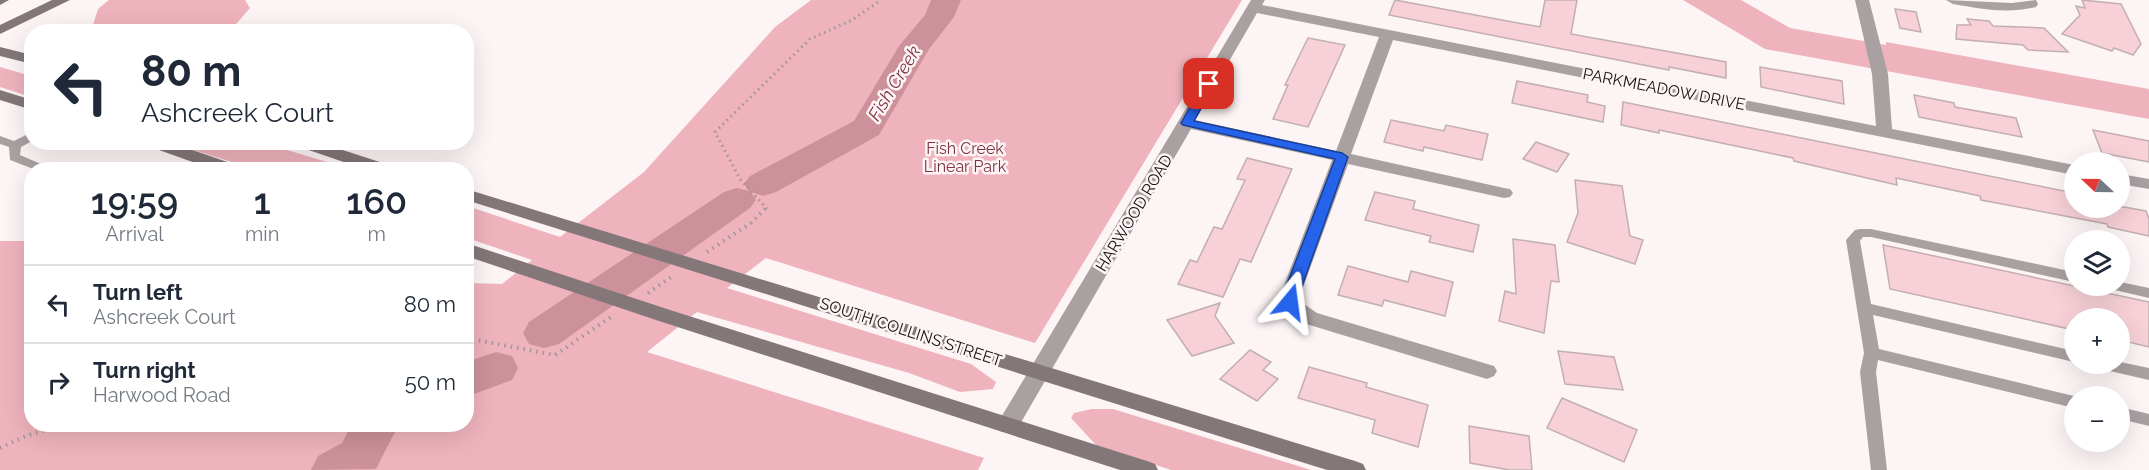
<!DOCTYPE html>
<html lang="en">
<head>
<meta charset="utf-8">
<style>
	:root { --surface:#fff; --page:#f2f2f3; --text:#1f2937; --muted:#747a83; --line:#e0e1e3 }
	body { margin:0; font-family:Raleway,sans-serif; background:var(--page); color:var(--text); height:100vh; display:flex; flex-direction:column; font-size:22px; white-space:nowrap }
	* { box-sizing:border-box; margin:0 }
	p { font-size:20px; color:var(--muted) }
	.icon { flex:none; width:33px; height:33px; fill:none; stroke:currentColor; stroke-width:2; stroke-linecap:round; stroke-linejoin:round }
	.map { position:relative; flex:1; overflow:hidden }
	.drawer { position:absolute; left:24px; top:162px; width:450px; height:270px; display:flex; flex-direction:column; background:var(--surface); border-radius:24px; box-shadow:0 6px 24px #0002 }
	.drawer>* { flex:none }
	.guide { position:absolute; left:24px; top:24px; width:450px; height:126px; border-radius:24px; box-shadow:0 6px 24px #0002; background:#fff; color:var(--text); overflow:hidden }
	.needle { width:39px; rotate:292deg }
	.fabs { position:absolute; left:2064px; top:152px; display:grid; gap:12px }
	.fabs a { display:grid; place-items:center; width:66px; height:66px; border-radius:50%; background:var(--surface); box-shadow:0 6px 24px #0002; font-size:30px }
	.pin { position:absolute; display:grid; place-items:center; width:51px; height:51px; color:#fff; margin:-26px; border-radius:12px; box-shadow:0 3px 9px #0006 }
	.me { position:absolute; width:66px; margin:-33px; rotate:16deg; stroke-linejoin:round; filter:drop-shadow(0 0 4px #0008) }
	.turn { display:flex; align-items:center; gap:21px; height:126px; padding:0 18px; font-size:27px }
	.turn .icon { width:78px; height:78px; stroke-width:2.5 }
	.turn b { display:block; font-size:42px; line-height:51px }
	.eta { display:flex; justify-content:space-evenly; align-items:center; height:102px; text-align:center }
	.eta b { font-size:36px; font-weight:600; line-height:42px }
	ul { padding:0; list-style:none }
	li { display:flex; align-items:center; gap:18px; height:78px; padding:0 18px; border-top:2px solid var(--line) }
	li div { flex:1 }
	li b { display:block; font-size:22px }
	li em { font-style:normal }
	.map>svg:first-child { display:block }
</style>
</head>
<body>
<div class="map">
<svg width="2149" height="470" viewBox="0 0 2149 470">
	<rect width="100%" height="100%" fill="#fdf4f5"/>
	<g fill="#efb3bd">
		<path d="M 109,0 L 245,0 L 250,8 L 230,31 L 91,31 L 98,9 Z"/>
		<path d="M 811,0 L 1242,0 L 1035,343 L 766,258 L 727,288 L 971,364 L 996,382 L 993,389 L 960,392 L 909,373 L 697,312 L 647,352 L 984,458 L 978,470 L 0,470 L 0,241 L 31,241 L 32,424 L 466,424 L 467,283 L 502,284 L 532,260 L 467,238 L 467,206 L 560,237 L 644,172 L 775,27 Z"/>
		<path d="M 1683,0 L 1741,0 L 1790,28 L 1886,45 L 1886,42 L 2149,89 L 2149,119 L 1765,49 Z"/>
		<path d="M 0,67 L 31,76 L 31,97 L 0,87 Z"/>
		<path d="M 171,143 L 264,143 L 350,169 L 254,169 Z"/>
		<path d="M 1092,409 L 1113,409 L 1311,470 L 1171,470 L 1096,445 L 1071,418 L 1074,413 Z"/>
	</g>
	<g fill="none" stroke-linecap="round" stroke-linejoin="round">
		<g fill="#cc919b" fill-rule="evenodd">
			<path d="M 931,0 L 961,0 L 954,17 L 929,49 L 879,135 L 776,192 L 763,196 L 751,192 L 756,200 L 750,208 L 559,344 L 544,348 L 529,344 L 523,333 L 529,322 L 724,192 L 737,188 L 749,191 L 744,184 L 750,176 L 854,121 L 899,46 L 925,15 Z"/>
			<path d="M 496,352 L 512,356 L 518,368 L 512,380 L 466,397 L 466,362 Z"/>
			<path d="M 352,424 L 399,424 L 376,469 L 311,470 L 318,456 L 342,443 Z"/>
		</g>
	</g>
	<g fill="#f7d1d7" stroke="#c3aeb1" stroke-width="1.5">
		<path d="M 1395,0 L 1540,27 L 1545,0 L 1577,0 L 1571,34 L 1726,62 L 1726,78 L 1669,67 L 1669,70 L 1389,15 Z"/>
		<path d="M 2082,0 L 2121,4 L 2141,44 L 2133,55 L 2114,48 L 2112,51 L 2062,34 L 2080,15 L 2076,6 L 2085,8 Z"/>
		<path d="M 1895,9 L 1916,12 L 1921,32 L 1900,28 Z"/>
		<path d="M 1967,19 L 1989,21 L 1993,26 L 2044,28 L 2068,52 L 2028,50 L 2023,45 L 1956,39 L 1957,25 L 1971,25 Z"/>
		<path d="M 1308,38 L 1345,45 L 1308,127 L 1273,119 L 1288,85 L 1285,85 Z"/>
		<path d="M 1760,67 L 1842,81 L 1844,104 L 1761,87 Z"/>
		<path d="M 1517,81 L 1588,95 L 1587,102 L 1605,106 L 1603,122 L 1512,103 Z"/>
		<path d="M 1914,95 L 1954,103 L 1955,107 L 2016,118 L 2022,137 L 1919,117 Z"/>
		<path d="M 1623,102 L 2074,193 L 2074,207 L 2124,207 L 2146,211 L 2149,219 L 2149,236 L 2108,227 L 2107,224 L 1981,200 L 1980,196 L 1896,178 L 1897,185 L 1794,161 L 1793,158 L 1659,130 L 1659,133 L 1621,125 Z"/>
		<path d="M 1391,120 L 1444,131 L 1446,125 L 1488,134 L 1482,160 L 1424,147 L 1423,151 L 1384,142 Z"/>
		<path d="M 2093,130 L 2149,141 L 2149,162 L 2102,153 Z"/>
		<path d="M 1536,142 L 1569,154 L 1557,172 L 1523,159 Z"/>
		<path d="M 1247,158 L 1292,169 L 1251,262 L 1240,259 L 1223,297 L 1178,284 L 1190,260 L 1197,262 L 1214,227 L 1222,229 L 1245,180 L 1237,179 Z"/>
		<path d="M 1575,180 L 1622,186 L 1630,236 L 1643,240 L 1635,264 L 1567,242 L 1578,213 Z"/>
		<path d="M 1375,192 L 1415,201 L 1413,209 L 1479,225 L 1473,252 L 1429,242 L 1431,236 L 1365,220 Z"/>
		<path d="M 1513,239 L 1555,245 L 1559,282 L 1551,281 L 1544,333 L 1499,321 L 1505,291 L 1516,294 Z"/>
		<path d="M 1883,245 L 2149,302 L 2149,347 L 2120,340 L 2120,318 L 2074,318 L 2074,330 L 1890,289 Z"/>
		<path d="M 1348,266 L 1408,282 L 1411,271 L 1453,282 L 1445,316 L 1384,300 L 1382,306 L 1338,295 Z"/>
		<path d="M 1220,303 L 1215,316 L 1234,343 L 1192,356 L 1167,320 Z"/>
		<path d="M 1250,350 L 1271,362 L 1263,370 L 1278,379 L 1257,401 L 1220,379 Z"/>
		<path d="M 1558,351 L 1614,357 L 1623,390 L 1565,384 Z"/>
		<path d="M 1309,367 L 1367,383 L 1366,387 L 1428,405 L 1418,447 L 1372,433 L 1375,420 L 1298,398 Z"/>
		<path d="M 1562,398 L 1637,430 L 1624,462 L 1547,428 Z"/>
		<path d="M 1469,426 L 1529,436 L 1532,470 L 1510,470 L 1470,463 Z"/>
	</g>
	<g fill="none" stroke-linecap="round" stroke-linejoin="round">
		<path stroke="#9e9697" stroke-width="3" stroke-dasharray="1.5 4" stroke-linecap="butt" d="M 767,209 L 740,179 L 715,132 L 810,39 L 852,20 L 881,0"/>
		<g stroke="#9e9697" stroke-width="4" stroke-dasharray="1.5 5" stroke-linecap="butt">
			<path d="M 707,252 L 751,223 L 767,207"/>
			<path d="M 648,293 L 674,275"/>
			<path d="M 466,338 L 555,355 L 614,315"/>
			<path d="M 0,448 L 26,436 L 66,424"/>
		</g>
		<g fill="#a9a0a1" fill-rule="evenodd">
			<path d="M 32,132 L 32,141 L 21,147 L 20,155 L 55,170 L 36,170 L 10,160 L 9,147 L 0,144 L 0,136 L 14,141 Z"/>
			<path d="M 1860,229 L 1871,229 L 2074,272 L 2074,282 L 1871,237 L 1863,237 L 1860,241 L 1871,304 L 2074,351 L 2074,362 L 1873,315 L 1879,349 L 2074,396 L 2074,408 L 1878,360 L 1876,372 L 1887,470 L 1871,470 L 1860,372 L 1864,353 L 1846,240 L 1855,230 Z"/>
			<path d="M 2120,282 L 2149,288 L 2149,298 L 2106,288 L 2104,285 L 2120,285 Z"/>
			<path d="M 2120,362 L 2149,368 L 2149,380 L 2101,369 L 2096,367 L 2093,363 Z"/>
			<path d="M 2120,407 L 2149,414 L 2149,426 L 2120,419 Z"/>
		</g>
		<g fill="#a9a0a1" fill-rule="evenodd">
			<path d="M 1251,0 L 1265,0 L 1262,5 L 1876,126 L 1872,74 L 1855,0 L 1869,0 L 1888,74 L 1892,129 L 2074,165 L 2074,175 L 1393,40 L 1351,154 L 1504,188 L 1510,189 L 1513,193 L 1510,197 L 1504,198 L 1348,164 L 1301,293 L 1301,302 L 1317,313 L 1494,366 L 1497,371 L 1494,376 L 1487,379 L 1303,323 C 1290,316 1282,309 1281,293 L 1332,160 L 1191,129 L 1016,431 L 1008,433 L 1000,431 L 997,425 L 1000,419 ZM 1257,13 L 1379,37 L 1336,151 L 1195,120 Z"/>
			<path d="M 1946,0 L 2012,3 L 2036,0 L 2038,4 L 2036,7 C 2007,14 1982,9 1953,4 Z"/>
			<path d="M 2120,174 L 2149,179 L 2149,189 L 2120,184 Z"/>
		</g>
		<g fill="#847779" fill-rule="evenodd">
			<path d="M 0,0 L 9,0 L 0,5 Z"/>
			<path d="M 52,0 L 70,0 L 0,34 L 0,25 Z"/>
			<path d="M 0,47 L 32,55 L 32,64 L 0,56 Z"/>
			<path d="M 0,90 L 32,100 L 32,110 L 0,100 Z"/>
			<path d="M 143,142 L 169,142 L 239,166 L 241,170 L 215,170 L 145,145 Z"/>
			<path d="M 292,142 L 318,142 L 392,166 L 394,170 L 367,170 L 294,145 Z"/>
			<path d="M 466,189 L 1355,461 L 1363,464 L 1366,470 L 1327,470 L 466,200 Z"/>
			<path d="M 466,243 L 670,310 L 1147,461 L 1155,464 L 1158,470 L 1120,470 L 656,320 L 466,256 Z"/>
		</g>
	</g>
	<path fill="#2563eb" stroke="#184099" stroke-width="1.5" d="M 1209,81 L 1215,84 L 1194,121 L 1342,153 L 1348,157 L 1295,306 L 1285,306 L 1284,292 L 1335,159 L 1183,125 L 1181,123 L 1203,84 Z"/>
	<g text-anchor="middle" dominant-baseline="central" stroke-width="5" stroke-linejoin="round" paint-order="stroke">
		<g font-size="16" fill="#171011" stroke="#fdf4f5">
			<text transform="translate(1664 89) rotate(11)">PARKMEADOW DRIVE</text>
			<text transform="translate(1134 213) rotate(-59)">HARWOOD ROAD</text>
			<text transform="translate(911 332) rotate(18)">SOUTH COLLINS STREET</text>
		</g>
		<g font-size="16" fill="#7b3344" stroke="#fdf4f5">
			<text x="965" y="148">Fish Creek<tspan x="965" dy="18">Linear Park</tspan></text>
		</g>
		<g font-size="18" font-style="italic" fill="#7a3243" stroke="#fdf4f5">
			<text transform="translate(894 83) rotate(-59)">Fish Creek</text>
		</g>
	</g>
</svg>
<div class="fabs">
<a><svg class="needle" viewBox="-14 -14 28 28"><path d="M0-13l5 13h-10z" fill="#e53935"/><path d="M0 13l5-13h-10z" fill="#747a83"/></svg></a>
<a><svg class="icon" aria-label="layers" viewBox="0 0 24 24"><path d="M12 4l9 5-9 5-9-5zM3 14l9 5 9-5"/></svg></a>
<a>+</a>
<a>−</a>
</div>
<div class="pin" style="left:1209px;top:84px;background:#d93025"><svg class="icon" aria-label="arrive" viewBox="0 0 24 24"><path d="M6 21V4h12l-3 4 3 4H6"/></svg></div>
<svg class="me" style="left:1290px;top:302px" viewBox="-20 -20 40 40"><path d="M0-17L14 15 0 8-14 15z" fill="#2563eb" stroke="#fff" stroke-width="4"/></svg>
<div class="guide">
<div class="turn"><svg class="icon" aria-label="left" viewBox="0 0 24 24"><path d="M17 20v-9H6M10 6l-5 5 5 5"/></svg><div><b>80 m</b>Ashcreek Court</div></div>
</div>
<section class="drawer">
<div class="eta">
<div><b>19:59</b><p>Arrival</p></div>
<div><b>1</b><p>min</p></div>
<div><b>160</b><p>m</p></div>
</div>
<ul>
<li><svg class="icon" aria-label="left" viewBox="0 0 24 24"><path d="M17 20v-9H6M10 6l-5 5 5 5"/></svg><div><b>Turn left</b><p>Ashcreek Court</p></div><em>80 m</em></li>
<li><svg class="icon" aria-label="right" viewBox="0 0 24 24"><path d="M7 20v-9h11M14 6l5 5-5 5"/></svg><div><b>Turn right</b><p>Harwood Road</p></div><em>50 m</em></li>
</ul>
</section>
</div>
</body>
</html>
